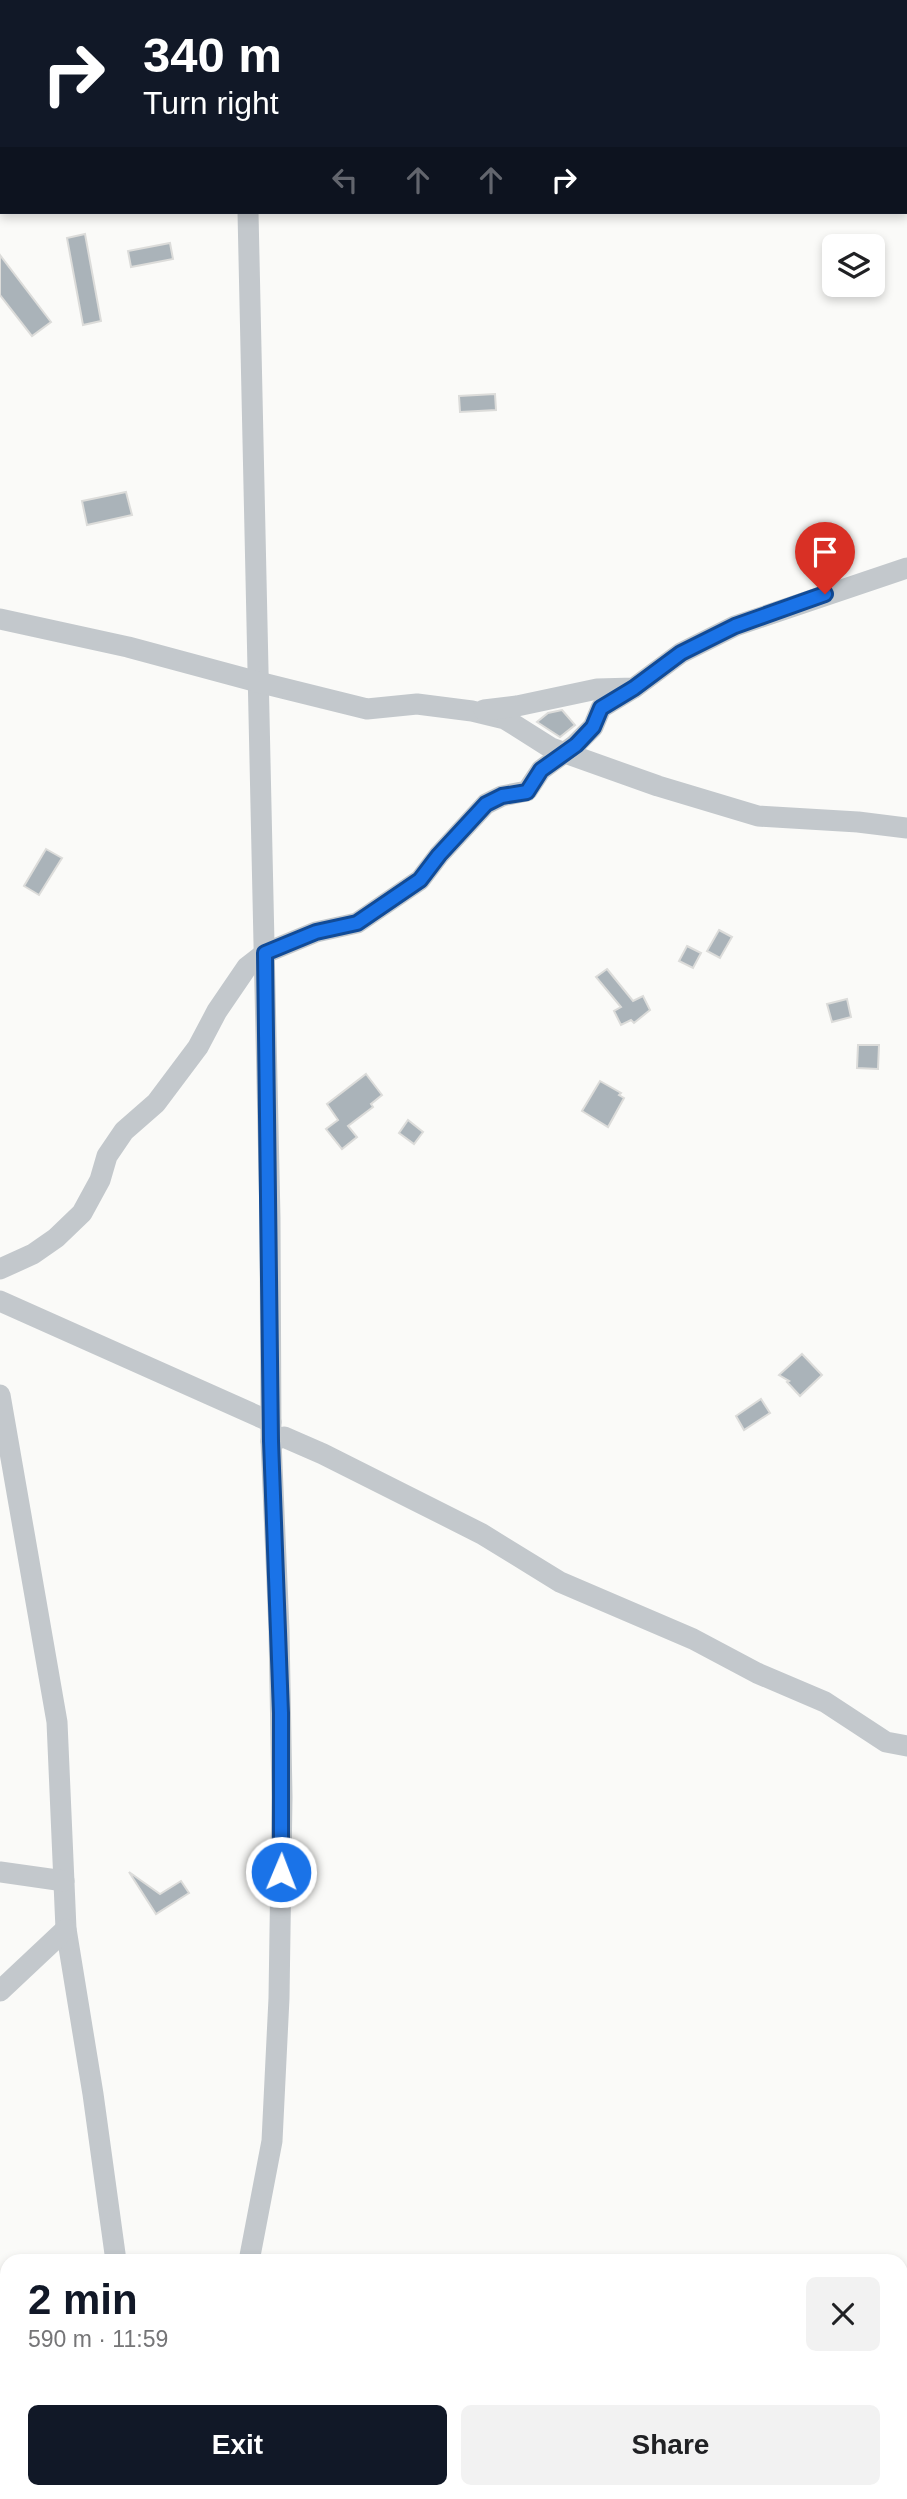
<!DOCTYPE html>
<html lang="en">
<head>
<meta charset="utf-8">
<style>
	:root { --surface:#fff; --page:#f2f2f2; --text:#202124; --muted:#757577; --accent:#111827 }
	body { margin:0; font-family:Arial,sans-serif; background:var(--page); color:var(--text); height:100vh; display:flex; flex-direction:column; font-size:26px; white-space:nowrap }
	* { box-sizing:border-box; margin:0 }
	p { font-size:23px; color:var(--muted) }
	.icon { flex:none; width:38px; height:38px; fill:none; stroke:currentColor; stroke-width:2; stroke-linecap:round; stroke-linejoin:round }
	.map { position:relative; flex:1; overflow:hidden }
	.panel { position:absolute; left:0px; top:2254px; width:908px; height:245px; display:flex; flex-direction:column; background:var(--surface); border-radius:21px 21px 0 0; box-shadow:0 4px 10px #0003 }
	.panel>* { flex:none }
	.top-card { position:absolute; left:0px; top:0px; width:908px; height:214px; box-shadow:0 4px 10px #0003; background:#111827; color:#fff; overflow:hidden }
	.fabs { position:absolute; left:822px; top:234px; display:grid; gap:14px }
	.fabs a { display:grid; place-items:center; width:63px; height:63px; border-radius:10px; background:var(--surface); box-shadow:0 4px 10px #0003; font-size:35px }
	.pin { position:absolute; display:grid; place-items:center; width:60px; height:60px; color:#fff; margin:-72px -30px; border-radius:50% 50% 50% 0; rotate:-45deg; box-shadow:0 0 7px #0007 }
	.pin .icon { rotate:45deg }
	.me { position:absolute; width:77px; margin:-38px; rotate:1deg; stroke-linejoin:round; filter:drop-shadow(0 0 5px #0008) }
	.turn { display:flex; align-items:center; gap:24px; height:147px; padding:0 28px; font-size:32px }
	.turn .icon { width:91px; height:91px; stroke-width:2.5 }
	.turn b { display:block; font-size:49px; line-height:60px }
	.lanes { display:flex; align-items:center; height:66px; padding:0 28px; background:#0003; justify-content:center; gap:35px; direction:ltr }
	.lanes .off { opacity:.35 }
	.round { display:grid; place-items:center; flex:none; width:74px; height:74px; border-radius:10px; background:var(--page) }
	.overview { display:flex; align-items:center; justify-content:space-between; height:119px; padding:0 28px }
	h1 { font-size:42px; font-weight:700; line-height:52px; color:var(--accent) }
	.primary-button { display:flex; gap:14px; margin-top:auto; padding:14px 28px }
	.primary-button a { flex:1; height:80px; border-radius:10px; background:var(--accent); color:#fff; font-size:28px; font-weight:700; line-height:80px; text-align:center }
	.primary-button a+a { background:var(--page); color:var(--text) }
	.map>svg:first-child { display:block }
</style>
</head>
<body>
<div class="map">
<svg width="907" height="2499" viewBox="0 0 907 2499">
	<rect width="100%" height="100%" fill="#fafaf8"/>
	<g fill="#aab3b9" stroke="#dcdcda" stroke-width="2">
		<path d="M 85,234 L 101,321 L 83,325 L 67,238 Z"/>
		<path d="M 170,243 L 173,259 L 131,267 L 128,251 Z"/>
		<path d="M 0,255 L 51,322 L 32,336 L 0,295 Z"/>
		<path d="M 495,394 L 496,410 L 460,412 L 459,396 Z"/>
		<path d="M 126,492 L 132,515 L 87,525 L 82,501 Z"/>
		<path d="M 562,710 L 575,725 L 560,737 L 537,722 L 548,713 Z"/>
		<path d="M 46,849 L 62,858 L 39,895 L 24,886 Z"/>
		<path d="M 719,930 L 732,937 L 720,958 L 707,951 Z"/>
		<path d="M 687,946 L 701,953 L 693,968 L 679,961 Z"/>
		<path d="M 607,969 L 633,1001 L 643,996 L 650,1010 L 634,1023 L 631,1020 L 621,1025 L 614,1011 L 621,1007 L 596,977 Z"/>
		<path d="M 847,999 L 851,1017 L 832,1022 L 827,1004 Z"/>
		<path d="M 858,1045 L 879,1045 L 878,1069 L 857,1068 Z"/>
		<path d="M 366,1074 L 382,1095 L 371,1104 L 373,1107 L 348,1126 L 357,1137 L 342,1149 L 326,1129 L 338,1120 L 327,1104 Z"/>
		<path d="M 600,1081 L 621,1093 L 619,1095 L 624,1098 L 608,1127 L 582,1111 Z"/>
		<path d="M 408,1120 L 423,1132 L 414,1144 L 399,1133 Z"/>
		<path d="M 802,1354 L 822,1375 L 800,1396 L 787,1382 L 789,1381 L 779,1375 Z"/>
		<path d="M 761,1399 L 770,1413 L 744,1430 L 736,1416 Z"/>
		<path d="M 129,1872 L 160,1894 L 181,1881 L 189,1893 L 156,1914 Z"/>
	</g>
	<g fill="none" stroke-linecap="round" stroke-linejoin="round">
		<g stroke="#c3c8cc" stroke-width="21">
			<path d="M 248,0 L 248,2"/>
			<path d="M 620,2 L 622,0"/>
			<path d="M 248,212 L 270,1218 L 271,1441 L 279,1630 L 282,1797 L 279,1998 L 272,2141 L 249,2261"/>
			<path d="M 0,619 L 128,647 L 258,682 L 367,709 L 417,704 L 472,711 L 505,719 L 551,748 L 658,786 L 758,816 L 858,822 L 907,828"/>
			<path d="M 484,710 L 517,706 L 597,689 L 634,688 L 681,653 L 735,626 L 907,568"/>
			<path d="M 0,1269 L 33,1254 L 56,1238 L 82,1213 L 100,1180 L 107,1156 L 124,1131 L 156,1103 L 198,1047 L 217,1011 L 247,967 L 265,953 L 316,932 L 357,923 L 420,880 L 439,855 L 486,804 L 502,796 L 527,791 L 541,770 L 575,745 L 593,727 L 601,708 L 634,688"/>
			<path d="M 0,1301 L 271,1422"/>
			<path d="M 0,1395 L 57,1722 L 66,1929 L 93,2094 L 116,2261"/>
			<path d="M 271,1441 L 284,1437 L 323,1454 L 482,1534 L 560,1582 L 693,1639 L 757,1673 L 825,1702 L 886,1742 L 907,1746"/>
			<path d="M 0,1872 L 64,1881"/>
			<path d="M 0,1991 L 66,1929"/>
			<path d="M 90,2492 L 90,2499"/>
			<path d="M 210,2499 L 212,2492"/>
		</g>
	</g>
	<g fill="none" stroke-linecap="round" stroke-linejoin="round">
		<defs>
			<path id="route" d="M 281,1872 L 281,1713 L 271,1441 L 265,953 L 316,932 L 357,923 L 420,880 L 439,855 L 486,804 L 502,796 L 527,792 L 541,770 L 576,745 L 593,727 L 601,708 L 634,688 L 681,653 L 735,626 L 825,594"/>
		</defs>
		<use href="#route" stroke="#114b97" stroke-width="18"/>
		<use href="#route" stroke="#1a73e8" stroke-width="12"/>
	</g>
</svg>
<div class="fabs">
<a><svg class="icon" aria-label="layers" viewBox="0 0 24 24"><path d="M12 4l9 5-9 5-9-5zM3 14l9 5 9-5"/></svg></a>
</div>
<div class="pin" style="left:825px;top:594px;background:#d93025"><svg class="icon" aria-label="arrive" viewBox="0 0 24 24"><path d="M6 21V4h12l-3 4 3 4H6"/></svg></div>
<svg class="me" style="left:281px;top:1872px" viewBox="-20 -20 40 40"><circle r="17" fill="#1a73e8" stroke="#fff" stroke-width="3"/><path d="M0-11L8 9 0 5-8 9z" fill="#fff"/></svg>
<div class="top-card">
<div class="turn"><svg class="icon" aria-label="right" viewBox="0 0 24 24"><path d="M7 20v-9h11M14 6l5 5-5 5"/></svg><div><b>340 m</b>Turn right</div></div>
<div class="lanes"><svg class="icon off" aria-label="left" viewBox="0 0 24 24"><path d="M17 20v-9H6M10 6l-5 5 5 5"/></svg><svg class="icon off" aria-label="ahead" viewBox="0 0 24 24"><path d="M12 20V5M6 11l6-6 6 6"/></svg><svg class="icon off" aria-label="ahead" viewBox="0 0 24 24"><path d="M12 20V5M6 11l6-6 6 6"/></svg><svg class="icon" aria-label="right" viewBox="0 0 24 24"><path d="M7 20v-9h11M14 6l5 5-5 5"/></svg></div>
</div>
<section class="panel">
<div class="overview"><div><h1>2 min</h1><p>590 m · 11:59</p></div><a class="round"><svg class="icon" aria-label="close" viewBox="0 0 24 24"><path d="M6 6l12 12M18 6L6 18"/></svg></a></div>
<div class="primary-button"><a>Exit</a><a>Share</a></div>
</section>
</div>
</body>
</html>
